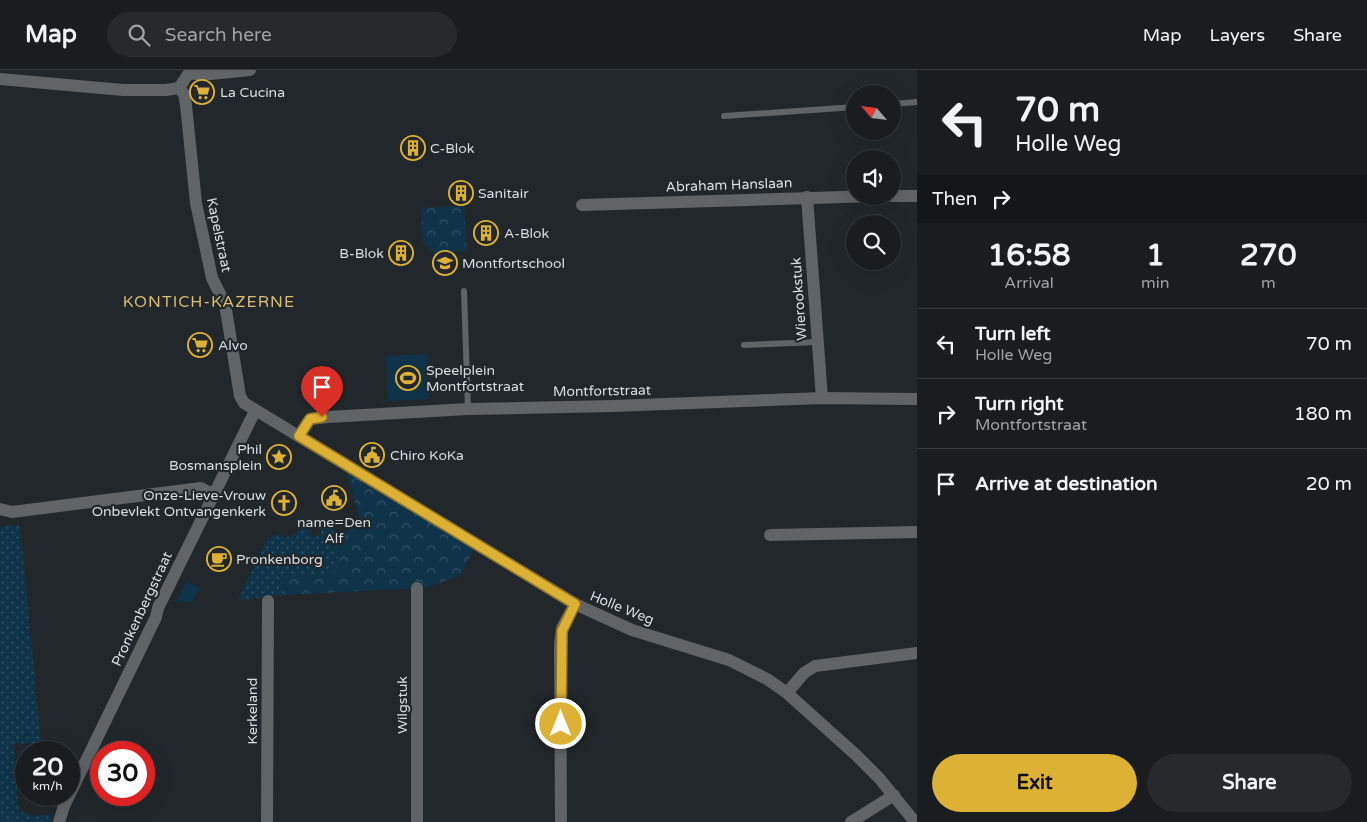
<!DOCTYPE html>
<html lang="en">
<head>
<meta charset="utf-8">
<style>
	:root { --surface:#191d20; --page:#262a2d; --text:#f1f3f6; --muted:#9fa2a5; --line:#373b3e; --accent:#ddb133 }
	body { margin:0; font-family:"Varela Round",sans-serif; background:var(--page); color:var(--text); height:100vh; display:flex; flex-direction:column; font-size:19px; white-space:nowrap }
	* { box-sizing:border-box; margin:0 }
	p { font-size:16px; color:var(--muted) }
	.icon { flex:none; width:28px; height:28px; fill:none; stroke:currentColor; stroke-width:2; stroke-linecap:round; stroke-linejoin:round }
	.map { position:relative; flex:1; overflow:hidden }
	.drawer { display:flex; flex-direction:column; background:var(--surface); width:450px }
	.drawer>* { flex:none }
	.guide { background:#191d20; color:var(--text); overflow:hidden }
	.needle { width:32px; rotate:298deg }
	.fabs { position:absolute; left:846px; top:15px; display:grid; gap:10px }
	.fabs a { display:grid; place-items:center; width:55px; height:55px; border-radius:50%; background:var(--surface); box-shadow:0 5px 20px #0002,0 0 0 1px var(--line); font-size:25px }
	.speed { position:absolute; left:15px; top:671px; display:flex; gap:10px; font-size:25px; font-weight:700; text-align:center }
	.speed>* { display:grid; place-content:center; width:65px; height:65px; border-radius:50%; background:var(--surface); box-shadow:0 5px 20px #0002,0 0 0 1px var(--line); line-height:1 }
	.speed small { font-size:12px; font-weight:400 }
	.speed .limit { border:8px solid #d22; background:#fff; color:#111 }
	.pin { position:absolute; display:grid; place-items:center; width:42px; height:42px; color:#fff; margin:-51px -21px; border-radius:50% 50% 50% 0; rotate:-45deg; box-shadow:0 0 5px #0007 }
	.pin .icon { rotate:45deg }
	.me { position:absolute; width:55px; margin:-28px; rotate:0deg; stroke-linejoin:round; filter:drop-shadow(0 0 4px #0008) }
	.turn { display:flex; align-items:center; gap:18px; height:105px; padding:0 15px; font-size:22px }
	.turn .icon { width:65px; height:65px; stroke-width:2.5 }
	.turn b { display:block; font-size:35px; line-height:42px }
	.then { display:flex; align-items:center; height:48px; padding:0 15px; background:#0003; gap:10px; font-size:19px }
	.eta { display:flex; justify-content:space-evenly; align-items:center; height:85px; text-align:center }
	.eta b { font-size:30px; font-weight:700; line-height:35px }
	.action { display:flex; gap:10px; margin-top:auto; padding:10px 15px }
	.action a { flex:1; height:58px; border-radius:30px; background:var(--accent); color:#111; font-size:20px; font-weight:700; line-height:58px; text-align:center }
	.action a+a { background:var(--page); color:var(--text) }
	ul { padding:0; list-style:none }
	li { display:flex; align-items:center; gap:15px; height:70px; padding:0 15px; border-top:1px solid var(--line) }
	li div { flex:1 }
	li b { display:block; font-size:19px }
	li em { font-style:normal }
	header { display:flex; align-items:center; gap:30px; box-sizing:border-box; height:70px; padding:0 25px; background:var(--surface); border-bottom:1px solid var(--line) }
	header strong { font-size:24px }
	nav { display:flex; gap:28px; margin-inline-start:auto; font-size:18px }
	.search { width:350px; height:45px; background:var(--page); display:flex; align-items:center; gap:12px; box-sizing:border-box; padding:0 18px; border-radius:28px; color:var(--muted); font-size:19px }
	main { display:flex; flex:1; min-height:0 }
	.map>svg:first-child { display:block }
</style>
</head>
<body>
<header>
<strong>Map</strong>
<div class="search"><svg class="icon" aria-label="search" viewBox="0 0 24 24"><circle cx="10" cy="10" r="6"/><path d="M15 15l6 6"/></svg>Search here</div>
<nav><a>Map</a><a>Layers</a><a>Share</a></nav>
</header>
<main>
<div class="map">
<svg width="917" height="752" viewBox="0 0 917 752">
	<defs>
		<pattern id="grass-dots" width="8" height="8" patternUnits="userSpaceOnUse" patternTransform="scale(1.25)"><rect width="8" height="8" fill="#0f3449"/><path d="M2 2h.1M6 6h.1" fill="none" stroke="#315163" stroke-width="1.8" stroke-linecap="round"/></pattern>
		<pattern id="park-crowns" width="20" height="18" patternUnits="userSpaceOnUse" patternTransform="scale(1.25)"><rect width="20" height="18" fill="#0f3449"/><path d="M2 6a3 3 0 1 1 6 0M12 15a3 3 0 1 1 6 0" fill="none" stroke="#315163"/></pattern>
	</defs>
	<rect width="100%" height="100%" fill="#21272b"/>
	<g fill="url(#grass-dots)">
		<path d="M 332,450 L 337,464 L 346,462 L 330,471 L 338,479 L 337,502 L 282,508 L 283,525 L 238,530 L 268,468 L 279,464 L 286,468 L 296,464 L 299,458 L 308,454 L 312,467 L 321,464 L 318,454 Z"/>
		<path d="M 20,455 L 41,673 L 14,674 L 19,741 L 35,746 L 52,744 L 51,752 L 0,752 L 0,457 Z"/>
	</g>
	<g fill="url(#park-crowns)">
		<path d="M 464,136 L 467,181 L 435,183 L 423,173 L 421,138 Z"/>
		<path d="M 347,403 L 474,479 L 460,506 L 424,518 L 283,525 L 282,508 L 337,502 L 338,479 L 330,471 L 361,453 Z"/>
	</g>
	<g fill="#0f3449">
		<path d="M 427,284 L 429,329 L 388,331 L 386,286 Z"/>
		<path d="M 186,511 L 200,518 L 192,532 L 176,532 Z"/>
	</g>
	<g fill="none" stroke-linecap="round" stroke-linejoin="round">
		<g stroke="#616466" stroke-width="6">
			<path d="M 892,34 L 917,32"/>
			<path d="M 724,46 L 855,37"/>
			<path d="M 464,221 L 468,339"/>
			<path d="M 744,275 L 818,272"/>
		</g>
		<g stroke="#616466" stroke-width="12">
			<path d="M 190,3 L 201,5 L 250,0"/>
			<path d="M 892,126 L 917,126"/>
			<path d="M 807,127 L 822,328"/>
			<path d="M 582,135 L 876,126"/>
			<path d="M 299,366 L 310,349 L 328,347 L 468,339 L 613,336 L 822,328 L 917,329"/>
			<path d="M 0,439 L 12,442 L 201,418 L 214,425"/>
			<path d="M 770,465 L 917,462"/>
			<path d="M 417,518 L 417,752"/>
			<path d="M 787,623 L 804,603 L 815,596 L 917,583"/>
			<path d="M 59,752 L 64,736 L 156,547 L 158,538 L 255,341"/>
			<path d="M 267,752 L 268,531"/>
			<path d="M 561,752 L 560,575 L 562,558 L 575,534"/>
			<path d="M 851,752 L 894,725"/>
		</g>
		<g stroke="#616466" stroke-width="12">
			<path d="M 0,9 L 123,20 L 166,20 L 179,18 L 191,0"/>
			<path d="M 179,18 L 184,24 L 186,35 L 196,133 L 212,208 L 225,234 L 240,326 L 244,333 L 575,534 L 632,560 L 729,590 L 767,609 L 787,623 L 856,685 L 879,708 L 915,752"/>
		</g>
	</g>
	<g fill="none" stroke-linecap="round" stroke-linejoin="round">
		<defs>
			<path id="route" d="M 322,347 L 310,349 L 299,366 L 575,534 L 562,561 L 561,654"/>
		</defs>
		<use href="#route" stroke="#907321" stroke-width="12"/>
		<use href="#route" stroke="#ddb133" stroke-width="9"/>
	</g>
	<defs>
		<symbol id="supermarket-ring" viewBox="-11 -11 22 22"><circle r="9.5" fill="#21272b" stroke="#ddb133" stroke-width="1.5"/><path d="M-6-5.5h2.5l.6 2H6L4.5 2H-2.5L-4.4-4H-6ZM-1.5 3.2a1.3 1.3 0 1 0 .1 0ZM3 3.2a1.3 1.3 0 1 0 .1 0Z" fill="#ddb133"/></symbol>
		<symbol id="building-ring" viewBox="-11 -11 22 22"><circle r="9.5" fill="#21272b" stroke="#ddb133" stroke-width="1.5"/><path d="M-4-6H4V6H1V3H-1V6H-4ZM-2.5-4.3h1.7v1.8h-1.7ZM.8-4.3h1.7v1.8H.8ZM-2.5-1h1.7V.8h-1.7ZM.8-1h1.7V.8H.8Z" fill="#ddb133"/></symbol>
		<symbol id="school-ring" viewBox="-11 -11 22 22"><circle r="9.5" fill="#21272b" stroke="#ddb133" stroke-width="1.5"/><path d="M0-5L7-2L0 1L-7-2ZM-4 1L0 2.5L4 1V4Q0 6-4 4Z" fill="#ddb133"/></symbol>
		<symbol id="stadium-ring" viewBox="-11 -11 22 22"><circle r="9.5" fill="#21272b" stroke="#ddb133" stroke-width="1.5"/><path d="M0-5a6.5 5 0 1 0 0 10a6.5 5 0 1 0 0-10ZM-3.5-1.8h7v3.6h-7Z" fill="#ddb133"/></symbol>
		<symbol id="civic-ring" viewBox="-11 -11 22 22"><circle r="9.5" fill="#21272b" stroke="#ddb133" stroke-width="1.5"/><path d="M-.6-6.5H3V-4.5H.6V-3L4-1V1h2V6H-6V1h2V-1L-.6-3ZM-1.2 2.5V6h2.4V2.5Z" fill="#ddb133"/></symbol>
		<symbol id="sight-ring" viewBox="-11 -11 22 22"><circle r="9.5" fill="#21272b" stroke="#ddb133" stroke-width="1.5"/><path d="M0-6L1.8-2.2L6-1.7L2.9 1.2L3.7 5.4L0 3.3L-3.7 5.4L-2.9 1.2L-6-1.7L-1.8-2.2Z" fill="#ddb133"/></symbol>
		<symbol id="church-ring" viewBox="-11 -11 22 22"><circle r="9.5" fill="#21272b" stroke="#ddb133" stroke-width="1.5"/><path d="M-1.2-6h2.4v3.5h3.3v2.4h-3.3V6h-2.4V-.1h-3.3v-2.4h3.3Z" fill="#ddb133"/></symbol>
		<symbol id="cafe-ring" viewBox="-11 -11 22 22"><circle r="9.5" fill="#21272b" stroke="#ddb133" stroke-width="1.5"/><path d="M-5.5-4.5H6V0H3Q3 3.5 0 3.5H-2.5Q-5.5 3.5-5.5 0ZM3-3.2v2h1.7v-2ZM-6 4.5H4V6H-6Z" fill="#ddb133"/></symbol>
	</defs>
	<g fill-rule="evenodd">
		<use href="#supermarket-ring" x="188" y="8" width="28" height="28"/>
		<use href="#building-ring" x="399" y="64" width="28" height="28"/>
		<use href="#building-ring" x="447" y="109" width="28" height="28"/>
		<use href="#building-ring" x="472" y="149" width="28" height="28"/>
		<use href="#building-ring" x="387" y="169" width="28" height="28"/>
		<use href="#school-ring" x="431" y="179" width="28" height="28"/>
		<use href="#supermarket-ring" x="186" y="261" width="28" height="28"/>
		<use href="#stadium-ring" x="394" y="294" width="28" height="28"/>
		<use href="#civic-ring" x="358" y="371" width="28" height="28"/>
		<use href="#sight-ring" x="265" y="373" width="28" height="28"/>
		<use href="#civic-ring" x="320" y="414" width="28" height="28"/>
		<use href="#church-ring" x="270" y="419" width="28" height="28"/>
		<use href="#cafe-ring" x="205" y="475" width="28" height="28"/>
	</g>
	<g text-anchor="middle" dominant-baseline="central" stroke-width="4.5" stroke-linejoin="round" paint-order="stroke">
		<g font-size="14" fill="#dadde0" stroke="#21272b" text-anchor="start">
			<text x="220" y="22">La Cucina</text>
			<text x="430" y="78">C-Blok</text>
			<text x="478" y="123">Sanitair</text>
			<text x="504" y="163">A-Blok</text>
			<text x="384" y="183" text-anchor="end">B-Blok</text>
			<text x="462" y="193">Montfortschool</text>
			<text x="218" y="275">Alvo</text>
			<text x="426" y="300">Speelplein<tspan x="426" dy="16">Montfortstraat</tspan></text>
			<text x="262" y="379" text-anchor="end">Phil<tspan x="262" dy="16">Bosmansplein</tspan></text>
			<text x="390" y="385">Chiro KoKa</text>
			<text x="266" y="425" text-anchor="end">Onze-Lieve-Vrouw<tspan x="266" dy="16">Onbevlekt Ontvangenkerk</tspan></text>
			<text x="334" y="452" text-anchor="middle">name=Den<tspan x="334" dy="16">Alf</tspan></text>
			<text x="236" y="489">Pronkenborg</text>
		</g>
		<g font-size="14" fill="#dadde0" stroke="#21272b">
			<text transform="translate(729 115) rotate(-2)">Abraham Hanslaan</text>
			<text transform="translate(219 165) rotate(78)">Kapelstraat</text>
			<text transform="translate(799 229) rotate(-94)">Wierookstuk</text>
			<text transform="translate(602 321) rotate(-1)">Montfortstraat</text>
			<text transform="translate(622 538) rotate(22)">Holle Weg</text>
			<text transform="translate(142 539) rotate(-65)">Pronkenbergstraat</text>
			<text transform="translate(402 635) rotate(-90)">Wilgstuk</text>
			<text transform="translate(252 641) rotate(-90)">Kerkeland</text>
		</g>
		<g font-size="16" letter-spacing="1" fill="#dabc72" stroke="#21272b">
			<text x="209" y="232">KONTICH-KAZERNE</text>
		</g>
	</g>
</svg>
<div class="fabs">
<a><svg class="needle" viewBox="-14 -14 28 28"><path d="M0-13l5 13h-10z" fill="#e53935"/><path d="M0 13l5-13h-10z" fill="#9fa2a5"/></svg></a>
<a><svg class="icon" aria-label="sound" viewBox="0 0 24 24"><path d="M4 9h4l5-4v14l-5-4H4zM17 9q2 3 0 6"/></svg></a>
<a><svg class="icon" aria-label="search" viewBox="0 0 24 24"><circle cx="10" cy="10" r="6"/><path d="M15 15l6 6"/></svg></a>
</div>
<div class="speed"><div>20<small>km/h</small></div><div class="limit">30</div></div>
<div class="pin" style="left:322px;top:347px;background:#d93025"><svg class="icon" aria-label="arrive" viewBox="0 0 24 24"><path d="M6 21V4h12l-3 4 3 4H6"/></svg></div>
<svg class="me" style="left:561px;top:654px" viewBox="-20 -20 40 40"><circle r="17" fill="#ddb133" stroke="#fff" stroke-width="3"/><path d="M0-11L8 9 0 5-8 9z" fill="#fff"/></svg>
</div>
<section class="drawer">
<div class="guide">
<div class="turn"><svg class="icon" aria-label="left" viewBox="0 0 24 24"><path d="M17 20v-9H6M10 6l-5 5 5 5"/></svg><div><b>70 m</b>Holle Weg</div></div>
<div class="then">Then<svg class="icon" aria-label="right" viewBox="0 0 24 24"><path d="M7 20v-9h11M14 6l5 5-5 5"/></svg></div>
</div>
<div class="eta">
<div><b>16:58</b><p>Arrival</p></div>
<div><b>1</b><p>min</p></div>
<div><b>270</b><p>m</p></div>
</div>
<ul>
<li><svg class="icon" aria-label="left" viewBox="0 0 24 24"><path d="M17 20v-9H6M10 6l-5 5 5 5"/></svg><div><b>Turn left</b><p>Holle Weg</p></div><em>70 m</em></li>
<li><svg class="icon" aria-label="right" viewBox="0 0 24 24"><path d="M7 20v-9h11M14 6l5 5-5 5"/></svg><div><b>Turn right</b><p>Montfortstraat</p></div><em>180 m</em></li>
<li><svg class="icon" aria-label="arrive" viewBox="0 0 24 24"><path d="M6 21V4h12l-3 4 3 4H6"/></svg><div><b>Arrive at destination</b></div><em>20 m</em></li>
</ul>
<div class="action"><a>Exit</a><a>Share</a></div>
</section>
</main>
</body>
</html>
